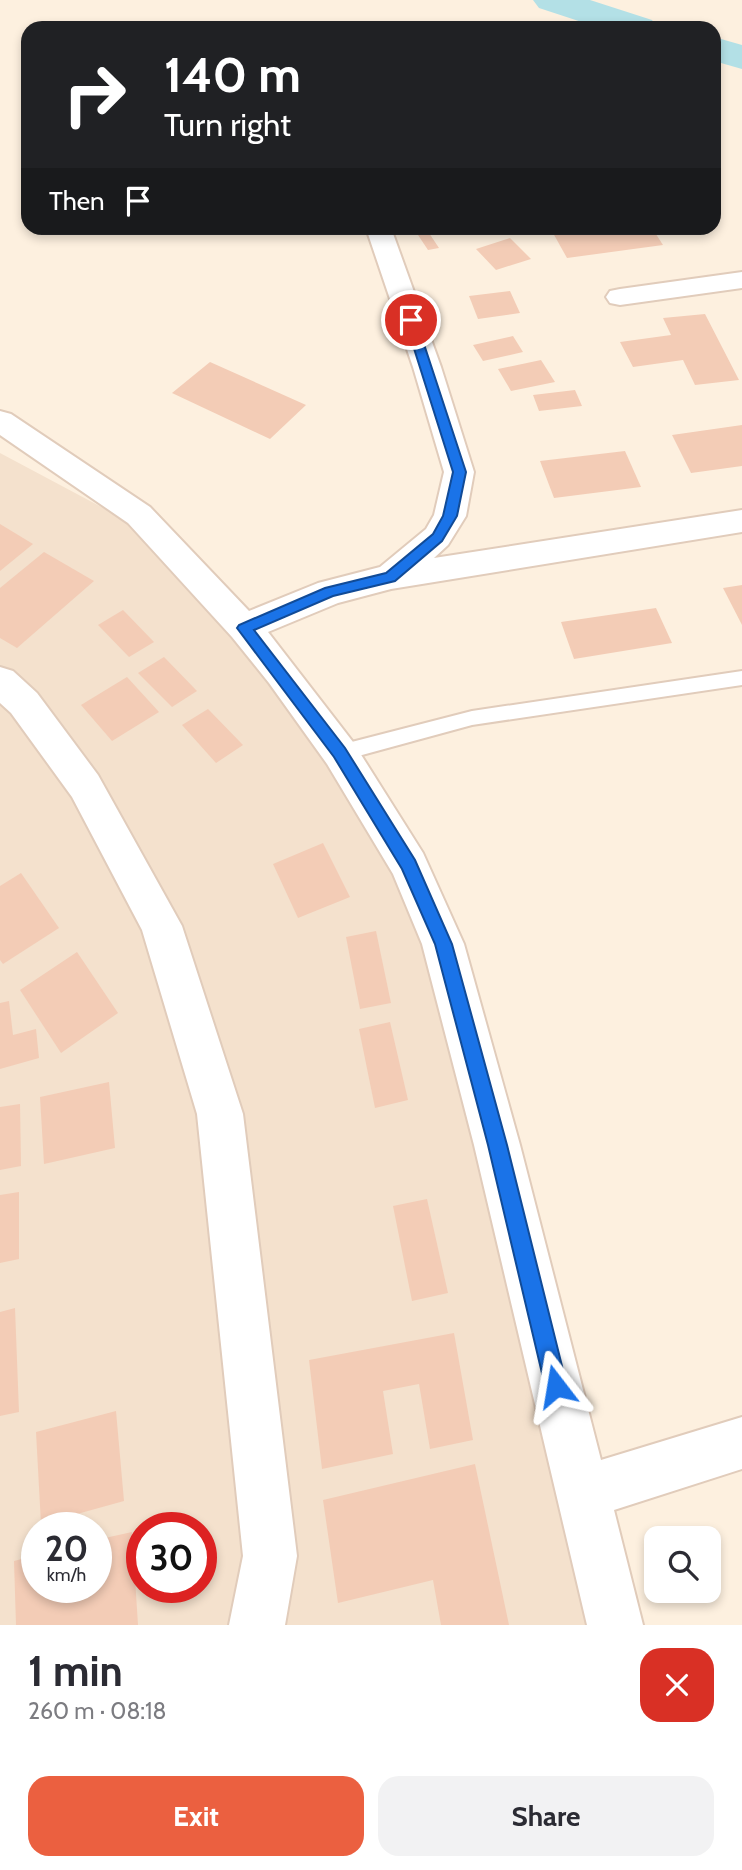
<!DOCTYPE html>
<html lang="en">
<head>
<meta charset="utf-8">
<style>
	:root { --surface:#fff; --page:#f2f2f3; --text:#2b2b33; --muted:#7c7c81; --accent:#eb6040 }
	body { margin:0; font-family:Cabin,sans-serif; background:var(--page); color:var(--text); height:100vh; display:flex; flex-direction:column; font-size:26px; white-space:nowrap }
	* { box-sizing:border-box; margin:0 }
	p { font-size:23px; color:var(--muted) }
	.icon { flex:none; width:38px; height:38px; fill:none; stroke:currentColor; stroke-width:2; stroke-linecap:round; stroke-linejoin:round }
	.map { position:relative; height:1625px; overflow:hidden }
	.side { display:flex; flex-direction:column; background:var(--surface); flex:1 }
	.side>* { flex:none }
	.guide { position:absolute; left:21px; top:21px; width:700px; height:214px; border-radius:21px; box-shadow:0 4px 10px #0003; background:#202124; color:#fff; overflow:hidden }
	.buttons { position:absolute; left:644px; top:1526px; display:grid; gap:14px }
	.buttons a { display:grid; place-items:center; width:77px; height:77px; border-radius:14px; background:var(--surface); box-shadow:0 4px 10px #0003; font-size:35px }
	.speed { position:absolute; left:21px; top:1512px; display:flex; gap:14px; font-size:35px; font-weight:700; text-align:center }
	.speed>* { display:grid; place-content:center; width:91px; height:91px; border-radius:50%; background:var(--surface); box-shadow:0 4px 10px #0003; line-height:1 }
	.speed small { font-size:18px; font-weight:400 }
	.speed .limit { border:10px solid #d22; background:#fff; color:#111 }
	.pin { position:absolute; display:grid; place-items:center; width:60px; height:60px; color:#fff; margin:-30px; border:4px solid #fff; border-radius:50%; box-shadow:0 2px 7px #0007 }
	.me { position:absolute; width:77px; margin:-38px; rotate:346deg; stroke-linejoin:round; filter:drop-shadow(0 0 5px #0008) }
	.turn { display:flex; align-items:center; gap:24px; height:147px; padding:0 28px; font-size:32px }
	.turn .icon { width:91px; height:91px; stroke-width:2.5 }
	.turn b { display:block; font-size:49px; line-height:60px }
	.then { display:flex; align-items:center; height:66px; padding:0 28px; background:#0003; gap:14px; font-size:26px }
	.round { display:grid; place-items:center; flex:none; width:74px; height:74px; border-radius:21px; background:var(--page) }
	.overview { display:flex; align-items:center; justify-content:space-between; height:119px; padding:0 28px }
	h1 { font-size:42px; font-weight:700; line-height:52px }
	.primary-button { display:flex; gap:14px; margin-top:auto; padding:14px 28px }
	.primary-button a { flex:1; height:80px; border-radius:21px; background:var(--accent); color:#fff; font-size:28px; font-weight:700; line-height:80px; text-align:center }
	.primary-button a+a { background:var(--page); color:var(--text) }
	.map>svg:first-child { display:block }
</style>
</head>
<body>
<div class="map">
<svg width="742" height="1625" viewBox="0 0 742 1625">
	<rect width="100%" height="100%" fill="#fdf0df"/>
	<path fill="#f4e1cd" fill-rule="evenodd" d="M 0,453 L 122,518 L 220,612 L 303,709 L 393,870 L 450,996 L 600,1625 L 0,1625 ZM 37,1528 L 96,1528 L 96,1587 L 37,1587 ZM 142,1528 L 201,1528 L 201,1587 L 142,1587 Z"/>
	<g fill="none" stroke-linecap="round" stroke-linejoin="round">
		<g fill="#b3e0e6" fill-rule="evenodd">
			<path d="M 533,0 L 590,0 L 652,20 L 657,28 L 600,28 L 539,8 Z"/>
			<path d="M 714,37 L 742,45 L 742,69 L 714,61 Z"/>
		</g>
	</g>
	<g fill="#f3ccb6">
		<path d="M 594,228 L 652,228 L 663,245 L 567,258 L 553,233 Z"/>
		<path d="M 429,233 L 439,248 L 428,250 L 418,235 Z"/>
		<path d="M 510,238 L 531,259 L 496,270 L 476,249 Z"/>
		<path d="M 510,291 L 520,313 L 478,319 L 469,296 Z"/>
		<path d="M 705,314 L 739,380 L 695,385 L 683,360 L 633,367 L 620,342 L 671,335 L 663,318 Z"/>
		<path d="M 513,336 L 523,352 L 483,361 L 473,345 Z"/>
		<path d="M 541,360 L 555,382 L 511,391 L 498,369 Z"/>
		<path d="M 210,362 L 306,405 L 270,439 L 172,393 Z"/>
		<path d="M 575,390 L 582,406 L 539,411 L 533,395 Z"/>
		<path d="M 742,425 L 742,466 L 691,473 L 672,435 Z"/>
		<path d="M 625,451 L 641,487 L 554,498 L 540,461 Z"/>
		<path d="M 0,524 L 33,544 L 0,571 Z"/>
		<path d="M 44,552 L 94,581 L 17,648 L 0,638 L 0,588 Z"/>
		<path d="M 742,585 L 742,625 L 723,588 Z"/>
		<path d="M 656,608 L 672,643 L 574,659 L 561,622 Z"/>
		<path d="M 123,610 L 154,642 L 129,657 L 98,625 Z"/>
		<path d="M 164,657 L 197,691 L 172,707 L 138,673 Z"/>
		<path d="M 127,677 L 159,712 L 112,741 L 81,705 Z"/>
		<path d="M 208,709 L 243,745 L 216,763 L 182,725 Z"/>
		<path d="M 323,843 L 350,897 L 298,918 L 273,864 Z"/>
		<path d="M 21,873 L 59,928 L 3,964 L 0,960 L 0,886 Z"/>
		<path d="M 376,931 L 391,1003 L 360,1009 L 346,937 Z"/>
		<path d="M 77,952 L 118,1013 L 61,1053 L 20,990 Z"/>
		<path d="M 9,1001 L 13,1035 L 36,1029 L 39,1058 L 0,1069 L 0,1003 Z"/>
		<path d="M 390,1022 L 408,1100 L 375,1108 L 359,1029 Z"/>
		<path d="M 109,1082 L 115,1148 L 44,1164 L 40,1097 Z"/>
		<path d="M 20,1104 L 21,1166 L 0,1170 L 0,1107 Z"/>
		<path d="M 19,1192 L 19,1259 L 0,1263 L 0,1195 Z"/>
		<path d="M 427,1199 L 448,1293 L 412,1301 L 393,1206 Z"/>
		<path d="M 15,1308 L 19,1412 L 0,1416 L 0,1312 Z"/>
		<path d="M 454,1333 L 473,1440 L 430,1449 L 419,1384 L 383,1391 L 393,1454 L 322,1469 L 309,1360 Z"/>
		<path d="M 116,1411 L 124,1501 L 41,1524 L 36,1432 Z"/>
		<path d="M 475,1464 L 509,1625 L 441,1625 L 433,1580 L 338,1603 L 323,1500 Z"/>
		<path d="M 132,1532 L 138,1625 L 16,1625 L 14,1561 L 37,1555 L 37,1587 L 96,1587 L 96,1540 Z"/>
	</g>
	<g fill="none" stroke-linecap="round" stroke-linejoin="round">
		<defs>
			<path id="service" d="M 742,671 L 742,685 L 472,725 L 340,761 L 333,758 L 331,753 L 333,748 L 340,745 L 472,711 Z"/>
			<g id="minor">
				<path d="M 366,228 L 391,228 L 441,367 L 474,472 L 466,516 L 448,545 L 434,558 L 742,510 L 742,532 L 391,589 L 338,603 L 268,632 L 353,742 L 423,853 L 464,944 L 520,1145 L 601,1460 L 742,1417 L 742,1469 L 614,1510 L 643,1625 L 587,1625 L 474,1145 L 422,944 L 393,874 L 327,764 L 269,683 L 232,637 L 128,523 L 0,435 L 0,411 L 11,414 L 150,507 L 249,611 L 318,583 L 380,567 L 426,529 L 434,515 L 444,472 L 413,367 Z"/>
				<path d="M 742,272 L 742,288 L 620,305 L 610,303 L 606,297 L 610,291 L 620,289 Z"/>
				<path d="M 0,667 L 13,671 L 37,693 L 98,775 L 182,926 L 243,1114 L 297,1556 L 285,1625 L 229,1625 L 243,1556 L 197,1114 L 142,930 L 72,797 L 11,713 L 0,703 Z"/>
			</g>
		</defs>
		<use href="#service" stroke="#e1ccbb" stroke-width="4"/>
		<use href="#minor" stroke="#e1ccbb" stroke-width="4"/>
		<use href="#service" fill="#fff" fill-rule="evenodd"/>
		<use href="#minor" fill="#fff" fill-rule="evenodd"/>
	</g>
	<path fill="#1a73e8" stroke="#114b97" stroke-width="2" d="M 411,317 L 416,320 L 466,472 L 457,516 L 442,541 L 395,581 L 333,596 L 254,630 L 345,748 L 415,860 L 452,944 L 507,1145 L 567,1386 L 563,1393 L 556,1396 L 548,1393 L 545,1386 L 488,1145 L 435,944 L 402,869 L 334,757 L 237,628 L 239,625 L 325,588 L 386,573 L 433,534 L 443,516 L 453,472 L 405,320 Z"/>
</svg>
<div class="buttons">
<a><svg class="icon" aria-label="search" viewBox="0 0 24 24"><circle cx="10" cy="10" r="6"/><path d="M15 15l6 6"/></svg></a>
</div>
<div class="speed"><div>20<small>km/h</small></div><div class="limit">30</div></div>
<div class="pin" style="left:411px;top:320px;background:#d93025"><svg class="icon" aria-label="arrive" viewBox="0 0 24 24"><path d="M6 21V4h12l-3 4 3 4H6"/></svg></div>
<svg class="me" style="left:556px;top:1386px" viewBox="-20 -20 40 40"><path d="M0-17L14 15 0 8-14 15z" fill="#1a73e8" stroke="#fff" stroke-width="4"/></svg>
<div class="guide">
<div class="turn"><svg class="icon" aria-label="right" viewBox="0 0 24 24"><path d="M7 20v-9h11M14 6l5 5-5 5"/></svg><div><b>140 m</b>Turn right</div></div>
<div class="then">Then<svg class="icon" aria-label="arrive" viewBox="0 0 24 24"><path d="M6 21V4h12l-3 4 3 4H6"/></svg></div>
</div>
</div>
<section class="side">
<div class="overview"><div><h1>1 min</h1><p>260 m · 08:18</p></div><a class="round" style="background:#d93025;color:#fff"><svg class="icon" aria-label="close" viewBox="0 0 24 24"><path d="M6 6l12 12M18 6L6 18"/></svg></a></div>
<div class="primary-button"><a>Exit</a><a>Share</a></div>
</section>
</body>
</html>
